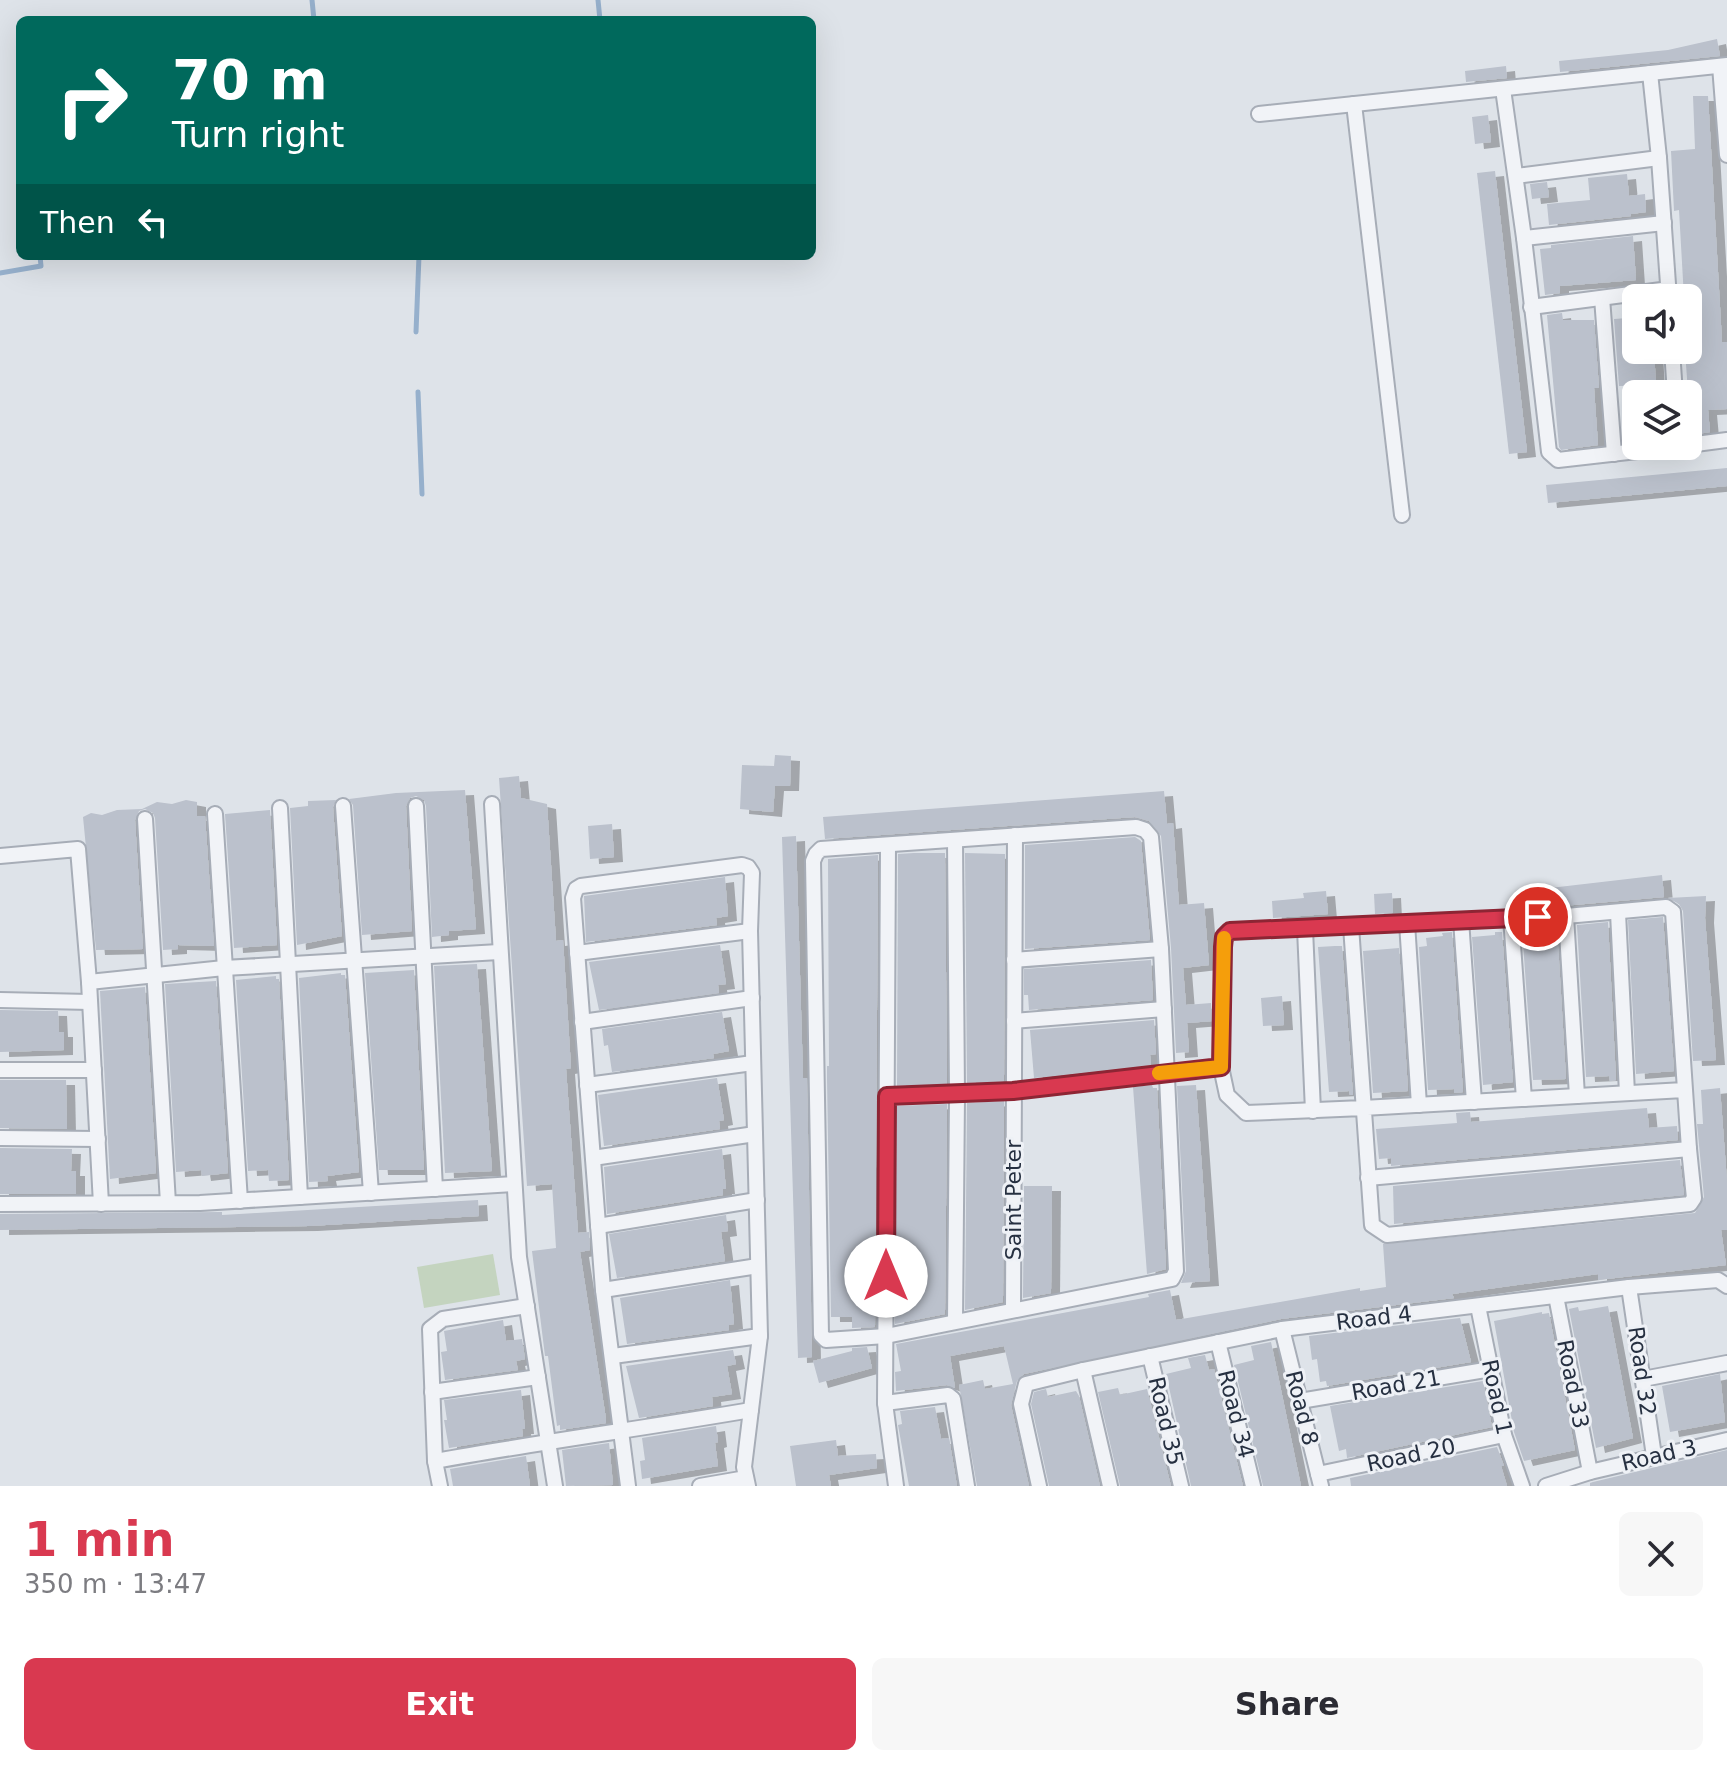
<!DOCTYPE html>
<html lang="en">
<head>
<meta charset="utf-8">
<style>
	:root { --surface:#fff; --page:#f7f7f7; --text:#2b2b33; --muted:#7c7c81; --accent:#d93950 }
	body { margin:0; font-family:"DejaVu Sans",sans-serif; background:var(--page); color:var(--text); height:100vh; display:flex; flex-direction:column; font-size:30px; white-space:nowrap }
	* { box-sizing:border-box; margin:0 }
	p { font-size:26px; color:var(--muted) }
	.icon { flex:none; width:44px; height:44px; fill:none; stroke:currentColor; stroke-width:2; stroke-linecap:round; stroke-linejoin:round }
	.map { position:relative; height:1486px; overflow:hidden }
	.side { display:flex; flex-direction:column; background:var(--surface); flex:1 }
	.side>* { flex:none }
	.banner { position:absolute; left:16px; top:16px; width:800px; height:244px; border-radius:12px; box-shadow:0 8px 32px #0002; background:#00695c; color:#fff; overflow:hidden }
	.fabs { position:absolute; left:1622px; top:284px; display:grid; gap:16px }
	.fabs a { display:grid; place-items:center; width:80px; height:80px; border-radius:12px; background:var(--surface); box-shadow:0 8px 32px #0002; font-size:40px }
	.pin { position:absolute; display:grid; place-items:center; width:68px; height:68px; color:#fff; margin:-34px; border:4px solid #fff; border-radius:50%; box-shadow:0 2px 8px #0007 }
	.me { position:absolute; width:88px; margin:-44px; rotate:0deg; stroke-linejoin:round; filter:drop-shadow(0 0 6px #0008) }
	.turn { display:flex; align-items:center; gap:28px; height:168px; padding:0 24px; font-size:36px }
	.turn .icon { width:104px; height:104px; stroke-width:2.5 }
	.turn b { display:block; font-size:56px; line-height:68px }
	.then { display:flex; align-items:center; height:76px; padding:0 24px; background:#0003; gap:16px; font-size:30px }
	.round { display:grid; place-items:center; flex:none; width:84px; height:84px; border-radius:12px; background:var(--page) }
	.overview { display:flex; align-items:center; justify-content:space-between; height:136px; padding:0 24px }
	h1 { font-size:48px; font-weight:600; line-height:60px; color:var(--accent) }
	.cta { display:flex; gap:16px; margin-top:auto; padding:16px 24px }
	.cta a { flex:1; height:92px; border-radius:12px; background:var(--accent); color:#fff; font-size:32px; font-weight:600; line-height:92px; text-align:center }
	.cta a+a { background:var(--page); color:var(--text) }
	.map>svg:first-child { display:block }
</style>
</head>
<body>
<div class="map">
<svg width="1727" height="1486" viewBox="0 0 1727 1486">
	<defs>
		<filter id="shadow"><feDropShadow dx="9" dy="5" stdDeviation="0" flood-color="#0004"/></filter>
	</defs>
	<rect width="100%" height="100%" fill="#dee3e9"/>
	<path fill="#c4d4bf" d="M 493,1254 L 500,1295 L 424,1308 L 417,1267 Z"/>
	<g fill="none" stroke-linecap="round" stroke-linejoin="round">
		<g stroke="#96b0cc" stroke-width="5">
			<path d="M 312,0 L 314,20"/>
			<path d="M 598,0 L 600,20"/>
			<path d="M 0,273 L 41,266 L 40,256"/>
			<path d="M 416,332 L 419,256"/>
			<path d="M 418,392 L 422,494"/>
		</g>
	</g>
	<g fill="#bbc1cc" filter="url(#shadow)">
		<path d="M 1717,39 L 1720,56 L 1560,72 L 1559,61 L 1668,50 Z"/>
		<path d="M 1506,66 L 1507,78 L 1466,82 L 1465,71 Z"/>
		<path d="M 1693,96 L 1708,96 L 1722,342 L 1727,342 L 1727,409 L 1708,410 L 1710,432 L 1691,435 L 1685,350 L 1688,350 L 1688,298 L 1684,298 L 1679,210 L 1674,211 L 1671,151 L 1695,149 Z"/>
		<path d="M 1488,115 L 1491,142 L 1475,144 L 1472,117 Z"/>
		<path d="M 1495,171 L 1527,452 L 1509,454 L 1477,173 Z"/>
		<path d="M 1627,174 L 1629,196 L 1645,194 L 1646,212 L 1631,214 L 1631,216 L 1549,225 L 1547,204 L 1590,200 L 1588,178 Z"/>
		<path d="M 1547,182 L 1549,197 L 1532,199 L 1530,184 Z"/>
		<path d="M 1633,236 L 1636,280 L 1560,286 L 1560,293 L 1545,295 L 1540,249 L 1551,248 L 1551,245 Z"/>
		<path d="M 1562,313 L 1563,320 L 1594,320 L 1599,388 L 1594,388 L 1598,445 L 1561,450 L 1559,447 L 1547,315 Z"/>
		<path d="M 1628,318 L 1630,350 L 1654,350 L 1656,385 L 1619,386 L 1614,319 Z"/>
		<path d="M 1727,468 L 1727,486 L 1548,503 L 1546,485 Z"/>
		<path d="M 775,755 L 791,756 L 790,786 L 775,786 L 773,812 L 740,809 L 742,765 L 774,766 Z"/>
		<path d="M 519,776 L 521,798 L 547,804 L 556,941 L 563,940 L 571,1068 L 566,1069 L 578,1233 L 589,1232 L 590,1250 L 580,1252 L 606,1419 L 606,1423 L 560,1430 L 560,1425 L 557,1426 L 548,1356 L 545,1356 L 532,1251 L 556,1248 L 552,1184 L 527,1186 L 499,778 Z"/>
		<path d="M 465,790 L 476,929 L 449,931 L 449,935 L 432,937 L 426,806 L 424,800 L 416,796 L 410,798 L 406,806 L 412,931 L 362,935 L 353,805 L 349,799 L 396,793 Z"/>
		<path d="M 1164,791 L 1167,824 L 1173,823 L 1179,905 L 1204,903 L 1209,965 L 1183,968 L 1186,1005 L 1211,1003 L 1212,1021 L 1187,1023 L 1189,1052 L 1176,1053 L 1171,948 L 1161,836 L 1149,821 L 1135,817 L 825,839 L 823,817 Z"/>
		<path d="M 186,800 L 197,802 L 197,816 L 205,816 L 214,946 L 178,945 L 178,949 L 163,950 L 155,818 L 153,813 L 145,809 L 139,811 L 135,820 L 143,949 L 96,950 L 83,817 L 91,813 L 102,815 L 117,810 L 142,809 L 157,802 L 172,804 Z"/>
		<path d="M 336,800 L 333,807 L 342,936 L 297,945 L 290,808 L 308,806 L 308,801 Z"/>
		<path d="M 270,810 L 277,945 L 234,948 L 225,814 Z"/>
		<path d="M 612,824 L 614,857 L 590,859 L 588,826 Z"/>
		<path d="M 796,836 L 803,1078 L 807,1078 L 812,1357 L 798,1358 L 782,837 Z"/>
		<path d="M 1135,837 L 1141,841 L 1150,940 L 1025,949 L 1025,845 Z"/>
		<path d="M 914,853 L 945,853 L 947,1084 L 897,1086 L 898,854 Z"/>
		<path d="M 965,853 L 1005,854 L 1004,1081 L 967,1083 Z"/>
		<path d="M 878,855 L 875,1327 L 852,1328 L 852,1317 L 831,1317 L 827,1078 L 827,1066 L 829,1066 L 828,859 Z"/>
		<path d="M 1662,875 L 1664,897 L 1551,907 L 1550,888 Z"/>
		<path d="M 725,877 L 728,916 L 716,918 L 717,925 L 586,942 L 584,896 Z"/>
		<path d="M 1326,891 L 1328,914 L 1273,918 L 1272,901 L 1304,898 L 1303,893 Z"/>
		<path d="M 1392,893 L 1393,913 L 1375,914 L 1374,894 Z"/>
		<path d="M 1706,896 L 1705,918 L 1716,1060 L 1693,1061 L 1683,911 L 1679,904 L 1668,898 Z"/>
		<path d="M 1663,917 L 1674,1071 L 1636,1074 L 1628,920 Z"/>
		<path d="M 1608,922 L 1616,1080 L 1610,1081 L 1609,1076 L 1586,1077 L 1577,925 Z"/>
		<path d="M 1557,926 L 1566,1079 L 1533,1080 L 1522,930 Z"/>
		<path d="M 1452,932 L 1463,1092 L 1454,1093 L 1454,1089 L 1428,1090 L 1419,947 L 1427,946 L 1426,938 L 1443,936 L 1442,933 Z"/>
		<path d="M 1495,932 L 1502,932 L 1513,1082 L 1483,1085 L 1472,937 L 1495,935 Z"/>
		<path d="M 720,945 L 726,984 L 718,985 L 719,993 L 599,1010 L 589,962 Z"/>
		<path d="M 1335,946 L 1342,946 L 1353,1095 L 1350,1095 L 1349,1091 L 1329,1092 L 1318,947 Z"/>
		<path d="M 1399,948 L 1408,1091 L 1373,1093 L 1363,951 Z"/>
		<path d="M 1151,960 L 1153,1000 L 1029,1010 L 1028,995 L 1024,995 L 1024,969 Z"/>
		<path d="M 477,964 L 492,1171 L 445,1173 L 434,966 Z"/>
		<path d="M 414,970 L 424,1170 L 379,1170 L 365,973 Z"/>
		<path d="M 341,973 L 341,975 L 345,975 L 359,1172 L 327,1176 L 328,1181 L 309,1182 L 299,978 Z"/>
		<path d="M 276,976 L 276,979 L 279,979 L 289,1180 L 269,1181 L 268,1170 L 248,1171 L 236,980 Z"/>
		<path d="M 216,981 L 228,1173 L 202,1176 L 201,1170 L 176,1172 L 165,984 Z"/>
		<path d="M 145,987 L 156,1173 L 110,1179 L 100,991 Z"/>
		<path d="M 1282,996 L 1284,1025 L 1263,1026 L 1261,998 Z"/>
		<path d="M 0,1010 L 58,1011 L 59,1032 L 64,1032 L 64,1050 L 0,1052 Z"/>
		<path d="M 722,1012 L 729,1051 L 713,1054 L 714,1058 L 612,1072 L 608,1045 L 604,1046 L 602,1029 Z"/>
		<path d="M 1154,1020 L 1156,1054 L 1150,1055 L 1151,1065 L 1034,1078 L 1030,1030 Z"/>
		<path d="M 717,1078 L 724,1120 L 719,1121 L 720,1129 L 604,1146 L 598,1095 Z"/>
		<path d="M 0,1080 L 66,1080 L 67,1129 L 0,1128 Z"/>
		<path d="M 1152,1085 L 1153,1088 L 1157,1088 L 1166,1269 L 1147,1274 L 1133,1087 Z"/>
		<path d="M 1196,1085 L 1210,1281 L 1181,1283 L 1186,1271 L 1177,1086 Z"/>
		<path d="M 1720,1088 L 1727,1182 L 1727,1230 L 1721,1230 L 1726,1265 L 1598,1280 L 1598,1274 L 1452,1294 L 1454,1298 L 1281,1319 L 1024,1374 L 1017,1381 L 1011,1405 L 1029,1486 L 977,1486 L 959,1385 L 983,1380 L 985,1389 L 1013,1384 L 1004,1346 L 950,1356 L 955,1388 L 947,1385 L 896,1391 L 895,1372 L 901,1371 L 896,1344 L 1149,1297 L 1148,1294 L 1170,1290 L 1176,1320 L 1360,1288 L 1360,1291 L 1386,1287 L 1383,1244 L 1695,1213 L 1704,1197 L 1697,1124 L 1703,1124 L 1701,1090 Z"/>
		<path d="M 1004,1101 L 1003,1302 L 965,1310 L 967,1103 Z"/>
		<path d="M 947,1104 L 945,1314 L 895,1324 L 897,1106 Z"/>
		<path d="M 1647,1108 L 1649,1128 L 1677,1126 L 1678,1140 L 1391,1166 L 1391,1158 L 1379,1159 L 1376,1129 L 1457,1123 L 1456,1113 L 1470,1112 L 1471,1122 Z"/>
		<path d="M 0,1148 L 72,1149 L 71,1171 L 76,1171 L 76,1194 L 0,1194 Z"/>
		<path d="M 722,1149 L 726,1189 L 723,1189 L 723,1195 L 607,1214 L 604,1167 Z"/>
		<path d="M 1680,1160 L 1684,1195 L 1394,1224 L 1393,1186 Z"/>
		<path d="M 1024,1186 L 1052,1186 L 1051,1293 L 1023,1298 Z"/>
		<path d="M 478,1200 L 479,1216 L 309,1226 L 0,1230 L 0,1214 L 222,1212 L 222,1215 Z"/>
		<path d="M 726,1215 L 728,1231 L 721,1232 L 725,1261 L 617,1278 L 609,1234 Z"/>
		<path d="M 730,1280 L 734,1324 L 729,1325 L 729,1330 L 627,1344 L 620,1298 Z"/>
		<path d="M 1608,1306 L 1633,1438 L 1596,1448 L 1569,1309 L 1578,1307 L 1579,1311 Z"/>
		<path d="M 1542,1312 L 1542,1314 L 1549,1313 L 1575,1450 L 1524,1461 L 1514,1432 L 1494,1321 Z"/>
		<path d="M 1460,1318 L 1471,1362 L 1327,1386 L 1326,1381 L 1320,1382 L 1317,1359 L 1312,1360 L 1309,1336 Z"/>
		<path d="M 503,1320 L 506,1341 L 522,1339 L 525,1359 L 516,1361 L 518,1370 L 445,1380 L 441,1352 L 447,1351 L 444,1331 Z"/>
		<path d="M 1271,1342 L 1301,1486 L 1263,1486 L 1234,1365 L 1254,1360 L 1251,1346 Z"/>
		<path d="M 867,1347 L 872,1368 L 819,1383 L 813,1361 L 852,1351 L 852,1348 Z"/>
		<path d="M 733,1350 L 736,1364 L 727,1366 L 732,1394 L 712,1397 L 713,1406 L 639,1418 L 626,1366 Z"/>
		<path d="M 1205,1355 L 1209,1370 L 1214,1369 L 1243,1486 L 1191,1486 L 1166,1374 L 1191,1368 L 1188,1358 Z"/>
		<path d="M 1720,1374 L 1725,1422 L 1670,1432 L 1662,1386 Z"/>
		<path d="M 1483,1381 L 1492,1427 L 1347,1458 L 1346,1449 L 1339,1451 L 1330,1406 Z"/>
		<path d="M 1118,1388 L 1120,1395 L 1147,1389 L 1171,1486 L 1120,1486 L 1098,1392 Z"/>
		<path d="M 1046,1389 L 1048,1397 L 1076,1391 L 1079,1396 L 1100,1486 L 1049,1486 L 1031,1404 L 1034,1392 Z"/>
		<path d="M 521,1390 L 525,1429 L 522,1429 L 523,1436 L 449,1448 L 444,1420 L 447,1420 L 444,1400 Z"/>
		<path d="M 935,1407 L 941,1439 L 949,1438 L 957,1486 L 909,1486 L 898,1425 L 902,1424 L 900,1411 Z"/>
		<path d="M 716,1426 L 718,1442 L 715,1443 L 718,1466 L 642,1479 L 640,1461 L 645,1460 L 642,1438 Z"/>
		<path d="M 836,1440 L 838,1456 L 876,1454 L 877,1468 L 829,1475 L 831,1486 L 796,1486 L 790,1446 Z"/>
		<path d="M 609,1443 L 613,1485 L 566,1486 L 562,1450 Z"/>
		<path d="M 1497,1447 L 1504,1466 L 1501,1466 L 1507,1486 L 1351,1486 L 1350,1478 Z"/>
		<path d="M 1727,1450 L 1727,1486 L 1590,1486 L 1590,1483 L 1593,1482 Z"/>
		<path d="M 526,1456 L 530,1486 L 453,1486 L 450,1469 Z"/>
	</g>
	<g fill="none" stroke-linecap="round" stroke-linejoin="round">
		<defs>
			<g id="street">
				<path d="M 1720,66 L 1727,155"/>
				<path d="M 1650,73 L 1659,158 L 1669,298"/>
				<path d="M 1503,89 L 1524,238 L 1549,452 L 1558,460 L 1681,446"/>
				<path d="M 1354,104 L 1402,515"/>
				<path d="M 1259,114 L 1727,65"/>
				<path d="M 1516,176 L 1659,158"/>
				<path d="M 1524,238 L 1664,223"/>
				<path d="M 1602,298 L 1614,454"/>
				<path d="M 1531,307 L 1669,289"/>
				<path d="M 1672,350 L 1675,394"/>
				<path d="M 1688,445 L 1727,440"/>
				<path d="M 492,804 L 519,1257 L 555,1486"/>
				<path d="M 343,806 L 371,1193"/>
				<path d="M 416,806 L 435,1189"/>
				<path d="M 280,808 L 300,1197"/>
				<path d="M 215,814 L 240,1201"/>
				<path d="M 145,819 L 168,1203"/>
				<path d="M 1136,827 L 1145,830 L 1151,837 L 1161,949 L 1176,1271 L 1172,1279 L 886,1336 L 826,1340 L 821,1335 L 813,861 L 816,854 L 821,849 Z"/>
				<path d="M 888,846 L 885,1403 L 896,1486"/>
				<path d="M 0,856 L 78,849 L 89,982 L 101,1204"/>
				<path d="M 1618,913 L 1627,1093"/>
				<path d="M 1566,916 L 1577,1096"/>
				<path d="M 1511,917 L 1524,1099"/>
				<path d="M 1461,920 L 1474,1102"/>
				<path d="M 1407,923 L 1419,1105"/>
				<path d="M 1351,926 L 1372,1225 L 1387,1235 L 1690,1204 L 1694,1198 L 1689,1149 L 1673,912 L 1666,907 L 1566,916 L 1230,931 L 1224,937 L 1223,947 L 1221,1067 L 1227,1095 L 1246,1113 L 1363,1108 L 1684,1090"/>
				<path d="M 1305,929 L 1313,1111"/>
				<path d="M 577,953 L 750,931"/>
				<path d="M 1014,960 L 1161,949"/>
				<path d="M 89,982 L 224,968 L 499,952"/>
				<path d="M 0,1000 L 90,1002"/>
				<path d="M 1014,1021 L 1164,1009"/>
				<path d="M 582,1022 L 752,998"/>
				<path d="M 0,1070 L 94,1070"/>
				<path d="M 587,1085 L 753,1063"/>
				<path d="M 887,1096 L 1013,1091 L 1221,1067"/>
				<path d="M 0,1138 L 98,1139"/>
				<path d="M 593,1158 L 755,1134"/>
				<path d="M 1368,1178 L 1689,1149"/>
				<path d="M 0,1204 L 200,1203 L 514,1184"/>
				<path d="M 598,1226 L 757,1200"/>
				<path d="M 1629,1287 L 1654,1456"/>
				<path d="M 603,1290 L 758,1266"/>
				<path d="M 1556,1296 L 1590,1472"/>
				<path d="M 1478,1306 L 1504,1435 L 1522,1486"/>
				<path d="M 1013,1310 L 1015,835"/>
				<path d="M 955,1321 L 957,1095 L 955,841"/>
				<path d="M 1282,1329 L 1321,1486"/>
				<path d="M 1218,1342 L 1253,1486"/>
				<path d="M 613,1356 L 760,1336"/>
				<path d="M 1150,1356 L 1181,1486"/>
				<path d="M 1083,1370 L 1110,1486"/>
				<path d="M 1643,1379 L 1727,1363"/>
				<path d="M 432,1392 L 538,1377"/>
				<path d="M 1300,1401 L 1491,1369"/>
				<path d="M 885,1403 L 948,1395 L 953,1399 L 967,1486"/>
				<path d="M 435,1461 L 430,1329 L 443,1319 L 527,1306"/>
				<path d="M 1318,1474 L 1504,1435"/>
				<path d="M 440,1486 L 435,1461 C 540,1442 646,1428 751,1410"/>
				<path d="M 628,1486 L 603,1290 L 573,898 L 576,889 L 581,886 L 742,865 L 748,867 L 752,873 L 750,931 L 760,1336 L 744,1467 L 748,1486"/>
				<path d="M 700,1486 L 746,1478"/>
				<path d="M 1039,1486 L 1021,1404 L 1026,1384 L 1083,1370 L 1282,1329 L 1629,1287 L 1718,1280 L 1727,1286"/>
				<path d="M 1546,1486 L 1590,1472 L 1727,1440"/>
			</g>
		</defs>
		<use href="#street" stroke="#a7adb7" stroke-width="18"/>
		<use href="#street" stroke="#f1f3f7" stroke-width="14"/>
	</g>
	<g fill="none" stroke-linecap="round" stroke-linejoin="round">
		<defs>
			<path id="route" d="M 886,1276 L 887,1096 L 1013,1091 L 1221,1067 L 1223,947 L 1224,937 L 1230,931 L 1538,917"/>
		</defs>
		<use href="#route" stroke="#8d2534" stroke-width="20"/>
		<use href="#route" stroke="#d93950" stroke-width="14"/>
		<path stroke="#f59e0b" stroke-width="14" d="M 1159,1073 L 1221,1067 L 1224,938"/>
	</g>
	<g text-anchor="middle" dominant-baseline="central" stroke-width="6" stroke-linejoin="round" paint-order="stroke">
		<g font-size="22" fill="#263041" stroke="#eef1f6">
			<text transform="translate(1013 1200) rotate(-90)">Saint Peter</text>
			<text transform="translate(1374 1318) rotate(-7)">Road 4</text>
			<text transform="translate(1642 1371) rotate(82)">Road 32</text>
			<text transform="translate(1573 1384) rotate(79)">Road 33</text>
			<text transform="translate(1396 1385) rotate(-10)">Road 21</text>
			<text transform="translate(1497 1397) rotate(78)">Road 1</text>
			<text transform="translate(1302 1408) rotate(76)">Road 8</text>
			<text transform="translate(1236 1414) rotate(76)">Road 34</text>
			<text transform="translate(1166 1421) rotate(77)">Road 35</text>
			<text transform="translate(1411 1455) rotate(-12)">Road 20</text>
			<text transform="translate(1659 1455) rotate(-13)">Road 3</text>
		</g>
	</g>
</svg>
<div class="fabs">
<a><svg class="icon" aria-label="sound" viewBox="0 0 24 24"><path d="M4 9h4l5-4v14l-5-4H4zM17 9q2 3 0 6"/></svg></a>
<a><svg class="icon" aria-label="layers" viewBox="0 0 24 24"><path d="M12 4l9 5-9 5-9-5zM3 14l9 5 9-5"/></svg></a>
</div>
<div class="pin" style="left:1538px;top:917px;background:#d93025"><svg class="icon" aria-label="arrive" viewBox="0 0 24 24"><path d="M6 21V4h12l-3 4 3 4H6"/></svg></div>
<svg class="me" style="left:886px;top:1276px" viewBox="-20 -20 40 40"><circle r="19" fill="#fff"/><path d="M0-13L10 11 0 6-10 11z" fill="#d93950"/></svg>
<div class="banner">
<div class="turn"><svg class="icon" aria-label="right" viewBox="0 0 24 24"><path d="M7 20v-9h11M14 6l5 5-5 5"/></svg><div><b>70 m</b>Turn right</div></div>
<div class="then">Then<svg class="icon" aria-label="left" viewBox="0 0 24 24"><path d="M17 20v-9H6M10 6l-5 5 5 5"/></svg></div>
</div>
</div>
<section class="side">
<div class="overview"><div><h1>1 min</h1><p>350 m · 13:47</p></div><a class="round"><svg class="icon" aria-label="close" viewBox="0 0 24 24"><path d="M6 6l12 12M18 6L6 18"/></svg></a></div>
<div class="cta"><a>Exit</a><a>Share</a></div>
</section>
</body>
</html>
